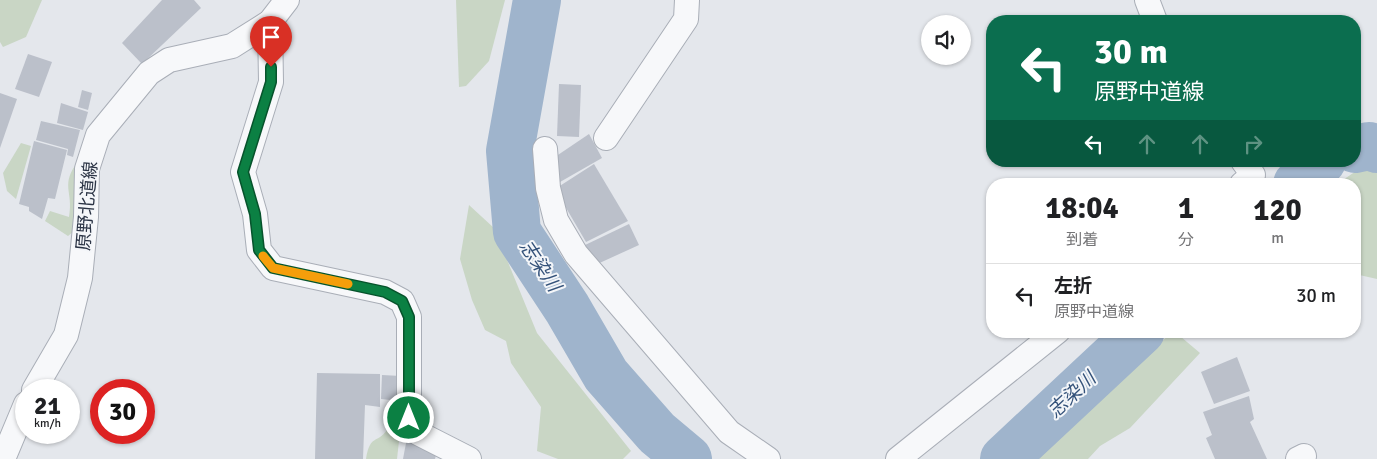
<!DOCTYPE html>
<html lang="ja">
<head>
<meta charset="utf-8">
<style>
	:root { --surface:#fff; --page:#f6f6f6; --text:#202124; --muted:#757577; --line:#e0e0e0 }
	body { margin:0; font-family:Signika,"Noto Sans JP",sans-serif; background:var(--page); color:var(--text); height:100vh; display:flex; flex-direction:column; font-size:19px; white-space:nowrap }
	* { box-sizing:border-box; margin:0 }
	p { font-size:16px; color:var(--muted) }
	.icon { flex:none; width:28px; height:28px; fill:none; stroke:currentColor; stroke-width:2; stroke-linecap:round; stroke-linejoin:round }
	.map { position:relative; flex:1; overflow:hidden }
	.panel { position:absolute; left:986px; top:178px; width:375px; height:160px; display:flex; flex-direction:column; background:var(--surface); border-radius:20px; box-shadow:0 1px 4px #0004 }
	.panel>* { flex:none }
	.hud { position:absolute; left:986px; top:15px; width:375px; height:152px; border-radius:20px; box-shadow:0 1px 4px #0004; background:#0b6e4f; color:#fff; overflow:hidden }
	.buttons { position:absolute; left:921px; top:15px; display:grid; gap:10px }
	.buttons a { display:grid; place-items:center; width:50px; height:50px; border-radius:50%; background:var(--surface); box-shadow:0 1px 4px #0004; font-size:25px }
	.speed { position:absolute; left:15px; top:379px; display:flex; gap:10px; font-size:25px; font-weight:700; text-align:center }
	.speed>* { display:grid; place-content:center; width:65px; height:65px; border-radius:50%; background:var(--surface); box-shadow:0 1px 4px #0004; line-height:1 }
	.speed small { font-size:12px; font-weight:400 }
	.speed .limit { border:8px solid #d22; background:#fff; color:#111 }
	.pin { position:absolute; display:grid; place-items:center; width:42px; height:42px; color:#fff; margin:-51px -21px; border-radius:50% 50% 50% 0; rotate:-45deg; box-shadow:0 0 5px #0007 }
	.pin .icon { rotate:45deg }
	.me { position:absolute; width:55px; margin:-28px; rotate:0deg; stroke-linejoin:round; filter:drop-shadow(0 0 4px #0008) }
	.turn { display:flex; align-items:center; gap:18px; height:105px; padding:0 25px; font-size:22px }
	.turn .icon { width:65px; height:65px; stroke-width:2.5 }
	.turn b { display:block; font-size:35px; line-height:42px }
	.lanes { display:flex; align-items:center; height:48px; padding:0 25px; background:#0003; justify-content:center; gap:25px; direction:ltr }
	.lanes .off { opacity:.35 }
	.eta { display:flex; justify-content:space-evenly; align-items:center; height:85px; text-align:center }
	.eta b { font-size:30px; font-weight:700; line-height:35px }
	ul { padding:0; list-style:none }
	li { display:flex; align-items:center; gap:15px; height:65px; padding:0 25px; border-top:1px solid var(--line) }
	li div { flex:1 }
	li b { display:block; font-size:19px }
	li em { font-style:normal }
	.map>svg:first-child { display:block }
</style>
</head>
<body>
<div class="map">
<svg width="1377" height="459" viewBox="0 0 1377 459">
	<rect width="100%" height="100%" fill="#e4e7ec"/>
	<g fill="#c9d6c5">
		<path d="M 0,0 L 42,0 L 26,37 L 3,47 L 0,42 Z"/>
		<path d="M 456,0 L 505,0 L 489,61 L 466,86 L 459,87 Z"/>
		<path d="M 21,143 L 31,146 L 16,199 L 7,191 L 3,173 Z"/>
		<path d="M 79,160 L 74,231 L 68,236 L 45,221 L 50,211 L 69,217 C 74,190 59,186 79,160 Z"/>
		<path d="M 1359,169 L 1377,172 L 1377,279 L 1355,274 L 1355,184 L 1337,184 Z"/>
		<path d="M 469,205 L 494,228 L 537,333 L 631,451 L 623,459 L 558,459 L 537,451 L 541,407 L 511,363 L 506,341 L 485,330 L 472,300 L 460,259 Z"/>
		<path d="M 1174,331 L 1200,353 L 1130,428 L 1100,446 L 1088,459 L 1027,459 L 1073,416 Z"/>
		<path d="M 393,413 L 402,414 L 397,459 L 366,459 C 370,434 377,444 387,430 C 390,425 391,418 393,413 Z"/>
	</g>
	<g fill="none" stroke-linecap="round" stroke-linejoin="round">
		<g stroke="#9fb4cc" stroke-width="48">
			<path d="M 537,0 L 510,151 L 517,232 L 567,308 L 606,375 L 657,433 L 688,459"/>
			<path d="M 1355,149 L 1369,146 L 1377,149"/>
			<path d="M 1297,184 L 1322,161"/>
			<path d="M 1004,459 L 1141,331"/>
		</g>
	</g>
	<g fill="#bbc0ca">
		<path d="M 162,0 L 194,0 L 201,8 L 142,64 L 122,43 Z"/>
		<path d="M 28,54 L 52,62 L 39,97 L 15,89 Z"/>
		<path d="M 559,84 L 581,85 L 579,137 L 557,136 Z"/>
		<path d="M 82,90 L 92,93 L 88,110 L 78,107 Z"/>
		<path d="M 0,93 L 17,99 L 0,148 Z"/>
		<path d="M 61,103 L 88,112 L 83,130 L 57,123 Z"/>
		<path d="M 41,121 L 80,130 L 73,157 L 67,155 L 68,149 L 36,140 Z"/>
		<path d="M 589,134 L 602,158 L 560,182 L 549,161 Z"/>
		<path d="M 34,141 L 67,150 L 55,199 L 48,198 L 42,219 L 29,211 L 29,207 L 19,204 Z"/>
		<path d="M 594,164 L 628,221 L 586,242 L 555,189 Z"/>
		<path d="M 629,224 L 639,245 L 593,266 L 583,246 Z"/>
		<path d="M 1237,357 L 1250,391 L 1214,404 L 1201,372 Z"/>
		<path d="M 317,373 L 380,374 L 380,407 L 365,405 L 363,459 L 315,459 Z"/>
		<path d="M 382,375 L 401,376 L 400,401 L 381,399 Z"/>
		<path d="M 1249,396 L 1254,419 L 1250,422 L 1267,459 L 1215,459 L 1206,438 L 1212,435 L 1203,412 Z"/>
		<path d="M 407,438 L 429,443 L 438,448 L 435,459 L 403,459 Z"/>
	</g>
	<g fill="none" stroke-linecap="round" stroke-linejoin="round">
		<defs>
			<g id="minor">
				<path d="M 1147,0 L 1155,21"/>
				<path d="M 270,22 L 271,82 L 243,172 L 255,214 L 259,250 L 273,268 L 385,292 L 402,301 L 409,317 L 409,418 L 418,433 L 469,459"/>
				<path d="M 606,138 L 686,19 L 687,0"/>
				<path d="M 545,149 L 548,188 L 556,220 L 576,254 L 729,432 L 768,459"/>
				<path d="M 1242,184 L 1253,175 L 1243,161"/>
				<path d="M 34,390 L 66,335 L 80,278 L 86,217 L 87,169 L 98,135 L 149,73 L 169,60 L 232,46 L 270,22 L 287,0"/>
				<path d="M 3,459 L 26,404"/>
				<path d="M 898,459 L 1058,331"/>
				<path d="M 1298,459 L 1304,456"/>
			</g>
		</defs>
		<use href="#minor" stroke="#a9aeb7" stroke-width="26"/>
		<use href="#minor" stroke="#f7f8fa" stroke-width="24"/>
	</g>
	<g fill="none" stroke-linecap="round" stroke-linejoin="round">
		<defs>
			<path id="route" d="M 271,67 L 271,82 L 243,172 L 255,214 L 259,250 L 273,268 L 385,292 L 402,301 L 409,317 L 409,418"/>
		</defs>
		<use href="#route" stroke="#07532c" stroke-width="12"/>
		<use href="#route" stroke="#0b8043" stroke-width="9"/>
		<path stroke="#f59e0b" stroke-width="9" d="M 263,256 L 273,268 L 348,284"/>
	</g>
	<g text-anchor="middle" dominant-baseline="central" stroke-width="4" stroke-linejoin="round" paint-order="stroke">
		<g font-size="18" fill="#2b3445" stroke="#f4f6f9">
			<text transform="translate(87 206) rotate(-85)">原野北道線</text>
		</g>
		<g font-size="19" font-style="italic" fill="#34527a" stroke="#f4f6f9">
			<text transform="translate(540 266) rotate(56)">志染川</text>
			<text transform="translate(1072 395) rotate(-43)">志染川</text>
		</g>
	</g>
</svg>
<div class="buttons">
<a><svg class="icon" aria-label="sound" viewBox="0 0 24 24"><path d="M4 9h4l5-4v14l-5-4H4zM17 9q2 3 0 6"/></svg></a>
</div>
<div class="speed"><div>21<small>km/h</small></div><div class="limit">30</div></div>
<div class="pin" style="left:271px;top:67px;background:#d93025"><svg class="icon" aria-label="arrive" viewBox="0 0 24 24"><path d="M6 21V4h12l-3 4 3 4H6"/></svg></div>
<svg class="me" style="left:409px;top:418px" viewBox="-20 -20 40 40"><circle r="17" fill="#0b8043" stroke="#fff" stroke-width="3"/><path d="M0-11L8 9 0 5-8 9z" fill="#fff"/></svg>
<div class="hud">
<div class="turn"><svg class="icon" aria-label="left" viewBox="0 0 24 24"><path d="M17 20v-9H6M10 6l-5 5 5 5"/></svg><div><b>30 m</b>原野中道線</div></div>
<div class="lanes"><svg class="icon" aria-label="left" viewBox="0 0 24 24"><path d="M17 20v-9H6M10 6l-5 5 5 5"/></svg><svg class="icon off" aria-label="ahead" viewBox="0 0 24 24"><path d="M12 20V5M6 11l6-6 6 6"/></svg><svg class="icon off" aria-label="ahead" viewBox="0 0 24 24"><path d="M12 20V5M6 11l6-6 6 6"/></svg><svg class="icon off" aria-label="right" viewBox="0 0 24 24"><path d="M7 20v-9h11M14 6l5 5-5 5"/></svg></div>
</div>
<section class="panel">
<div class="eta">
<div><b>18:04</b><p>到着</p></div>
<div><b>1</b><p>分</p></div>
<div><b>120</b><p>m</p></div>
</div>
<ul>
<li><svg class="icon" aria-label="left" viewBox="0 0 24 24"><path d="M17 20v-9H6M10 6l-5 5 5 5"/></svg><div><b>左折</b><p>原野中道線</p></div><em>30 m</em></li>
</ul>
</section>
</div>
</body>
</html>
